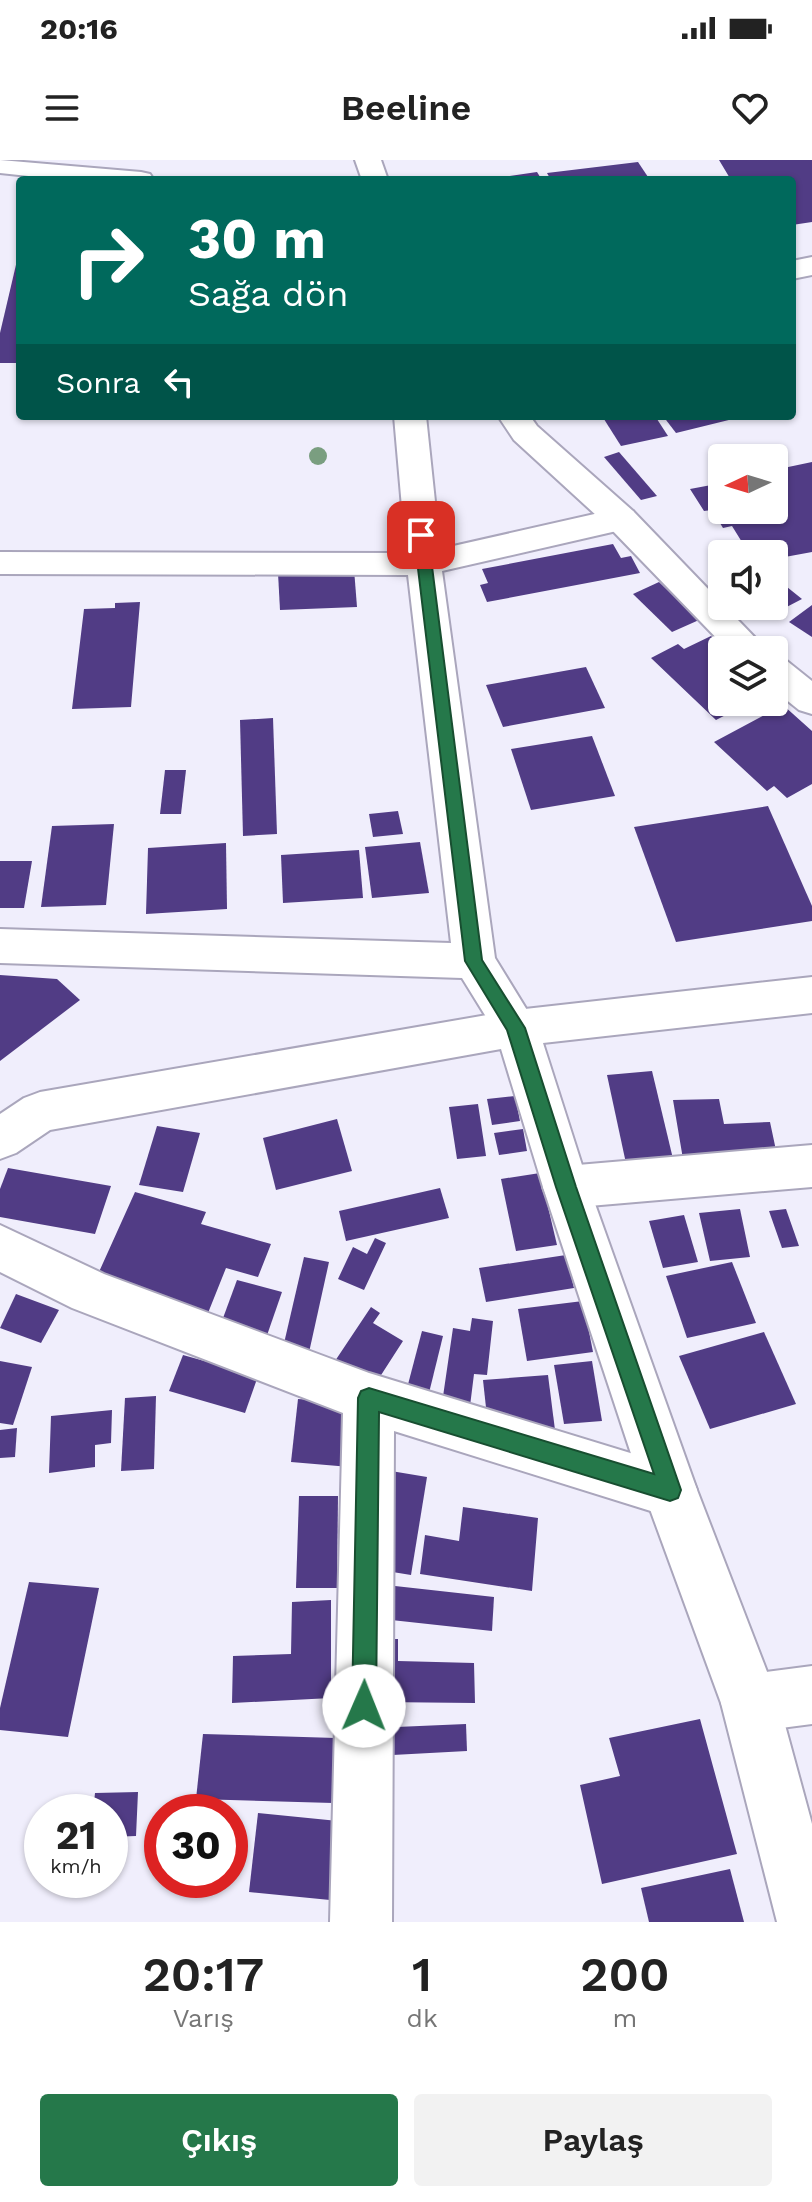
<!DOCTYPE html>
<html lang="tr">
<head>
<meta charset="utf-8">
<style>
	:root { --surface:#fff; --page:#f2f2f2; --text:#222; --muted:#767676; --accent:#25784a }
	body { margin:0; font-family:"Work Sans",sans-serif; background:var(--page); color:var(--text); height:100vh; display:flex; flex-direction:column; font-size:30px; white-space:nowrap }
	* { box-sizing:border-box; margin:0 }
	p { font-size:26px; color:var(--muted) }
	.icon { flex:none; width:44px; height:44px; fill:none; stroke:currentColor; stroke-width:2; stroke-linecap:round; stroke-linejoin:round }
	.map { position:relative; height:1762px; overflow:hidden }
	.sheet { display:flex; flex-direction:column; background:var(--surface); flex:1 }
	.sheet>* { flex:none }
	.guide { position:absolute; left:16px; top:16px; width:780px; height:244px; border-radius:8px; box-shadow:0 2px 6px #0004; background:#00695c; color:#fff; overflow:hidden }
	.needle { width:52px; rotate:266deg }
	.controls { position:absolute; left:708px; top:284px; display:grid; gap:16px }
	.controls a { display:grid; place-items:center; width:80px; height:80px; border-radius:8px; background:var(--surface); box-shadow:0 2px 6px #0004; font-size:40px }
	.speed { position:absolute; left:24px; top:1634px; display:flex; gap:16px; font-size:40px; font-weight:700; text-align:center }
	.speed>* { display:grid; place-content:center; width:104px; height:104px; border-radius:50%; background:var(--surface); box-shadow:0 2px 6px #0004; line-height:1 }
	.speed small { font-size:20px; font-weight:400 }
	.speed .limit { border:12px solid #d22; background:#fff; color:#111 }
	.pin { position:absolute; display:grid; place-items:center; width:68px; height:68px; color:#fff; margin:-34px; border-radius:16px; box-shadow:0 4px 12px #0006 }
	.me { position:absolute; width:88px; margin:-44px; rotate:1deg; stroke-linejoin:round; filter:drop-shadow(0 0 6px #0008) }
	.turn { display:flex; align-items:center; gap:28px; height:168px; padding:0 40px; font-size:36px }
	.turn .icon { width:104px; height:104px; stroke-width:2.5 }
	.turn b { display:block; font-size:56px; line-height:68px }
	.then { display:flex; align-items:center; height:76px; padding:0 40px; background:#0003; gap:16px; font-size:30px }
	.eta { display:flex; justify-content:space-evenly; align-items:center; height:136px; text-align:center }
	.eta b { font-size:48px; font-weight:600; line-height:56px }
	.cta { display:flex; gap:16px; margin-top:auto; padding:16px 40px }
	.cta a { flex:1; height:92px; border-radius:8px; background:var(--accent); color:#fff; font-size:32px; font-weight:600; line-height:92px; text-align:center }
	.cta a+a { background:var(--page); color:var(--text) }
	.status { display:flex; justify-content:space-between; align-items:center; height:56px; padding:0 40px; background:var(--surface); direction:ltr }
	.status svg { height:22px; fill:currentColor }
	header { display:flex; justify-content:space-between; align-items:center; height:104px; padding:0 40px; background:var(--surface); font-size:36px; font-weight:600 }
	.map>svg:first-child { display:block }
</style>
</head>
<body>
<div class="status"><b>20:16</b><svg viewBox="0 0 49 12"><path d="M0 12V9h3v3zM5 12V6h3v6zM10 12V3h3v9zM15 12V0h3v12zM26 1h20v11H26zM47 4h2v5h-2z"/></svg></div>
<header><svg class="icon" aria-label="menu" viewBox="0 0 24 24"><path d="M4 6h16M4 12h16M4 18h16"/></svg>Beeline<svg class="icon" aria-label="heart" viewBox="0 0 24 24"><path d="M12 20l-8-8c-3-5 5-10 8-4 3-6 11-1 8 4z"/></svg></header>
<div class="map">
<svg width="812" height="1762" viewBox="0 0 812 1762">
	<rect width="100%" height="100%" fill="#f0eefc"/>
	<g fill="#513c85">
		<path d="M 719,0 L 812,0 L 812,62 L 792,65 L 792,20 L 731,20 Z"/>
		<path d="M 638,2 L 650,20 L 551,20 L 547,13 Z"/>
		<path d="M 537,12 L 542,20 L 497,20 L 497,18 Z"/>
		<path d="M 19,92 L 20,203 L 0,203 L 0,173 Z"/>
		<path d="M 602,256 L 655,256 L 668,276 L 621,286 Z"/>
		<path d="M 663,256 L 741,256 L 741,257 L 676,273 Z"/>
		<path d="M 619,292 L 657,336 L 641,340 L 604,297 Z"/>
		<path d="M 812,302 L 812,392 L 774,399 L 774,394 L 759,394 L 754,385 L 745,387 L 732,366 L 723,368 L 712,350 L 704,351 L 690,329 L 722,323 L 722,350 L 774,350 L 774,310 Z"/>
		<path d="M 613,384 L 621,398 L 631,396 L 640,413 L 487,442 L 480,425 L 488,423 L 482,409 Z"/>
		<path d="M 354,409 L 357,447 L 280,450 L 278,413 Z"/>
		<path d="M 777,419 L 802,439 L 777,452 L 770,446 L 774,446 L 774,420 Z"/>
		<path d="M 659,422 L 699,460 L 672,472 L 633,434 Z"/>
		<path d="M 140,442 L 131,547 L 72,549 L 84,449 L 115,448 L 115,443 Z"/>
		<path d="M 812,445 L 812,477 L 789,462 Z"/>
		<path d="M 711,476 L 726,490 L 722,490 L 722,542 L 751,542 L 716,560 L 651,498 L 678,484 L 684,489 Z"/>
		<path d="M 586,507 L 605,548 L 503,567 L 486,525 Z"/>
		<path d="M 783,545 L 812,571 L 812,624 L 787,638 L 774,626 L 767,631 L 714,582 Z"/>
		<path d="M 273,558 L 277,674 L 243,676 L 240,560 Z"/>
		<path d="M 592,576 L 615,636 L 531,650 L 511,589 Z"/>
		<path d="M 165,610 L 186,610 L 181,654 L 160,654 Z"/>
		<path d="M 768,646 L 812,746 L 812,761 L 676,782 L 634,667 Z"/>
		<path d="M 398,651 L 403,674 L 373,677 L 369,654 Z"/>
		<path d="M 114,664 L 106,745 L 41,747 L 52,666 Z"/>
		<path d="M 420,682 L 429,733 L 372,738 L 365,687 Z"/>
		<path d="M 226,683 L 227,749 L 146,754 L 148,688 Z"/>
		<path d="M 359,690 L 363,738 L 283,743 L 281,695 Z"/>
		<path d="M 0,701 L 32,701 L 24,748 L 0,748 Z"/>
		<path d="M 0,815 L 57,819 L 80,840 L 0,901 Z"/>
		<path d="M 652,911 L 674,1003 L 627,1008 L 607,915 Z"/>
		<path d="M 515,936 L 520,961 L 492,965 L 487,939 Z"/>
		<path d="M 719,939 L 724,964 L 770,962 L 777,995 L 683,999 L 673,940 Z"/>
		<path d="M 478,944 L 486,996 L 457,999 L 449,947 Z"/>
		<path d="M 337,959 L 352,1011 L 276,1030 L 263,978 Z"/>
		<path d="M 157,966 L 200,973 L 183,1032 L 139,1025 Z"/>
		<path d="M 523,969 L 527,991 L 499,995 L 494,973 Z"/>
		<path d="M 8,1008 L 111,1026 L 95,1074 L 0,1057 L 0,1029 Z"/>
		<path d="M 540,1013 L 557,1085 L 516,1091 L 501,1019 Z"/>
		<path d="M 440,1028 L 449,1058 L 346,1081 L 339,1051 Z"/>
		<path d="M 135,1032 L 206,1052 L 201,1064 L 271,1084 L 258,1117 L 226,1108 L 206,1158 L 94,1123 Z"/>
		<path d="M 740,1049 L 750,1097 L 710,1101 L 699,1053 Z"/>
		<path d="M 786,1049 L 799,1086 L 782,1088 L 769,1051 Z"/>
		<path d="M 684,1055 L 698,1102 L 663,1108 L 649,1061 Z"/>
		<path d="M 375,1078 L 386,1083 L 364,1130 L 338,1119 L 353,1087 L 367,1094 Z"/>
		<path d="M 566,1095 L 574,1128 L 486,1142 L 479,1108 Z"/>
		<path d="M 304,1097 L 329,1102 L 308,1197 L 282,1192 Z"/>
		<path d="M 732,1102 L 756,1163 L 687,1178 L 666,1116 Z"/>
		<path d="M 237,1120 L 282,1132 L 265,1181 L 219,1169 Z"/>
		<path d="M 16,1134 L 59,1150 L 41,1183 L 0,1168 Z"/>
		<path d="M 583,1141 L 593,1192 L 527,1201 L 518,1149 Z"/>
		<path d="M 371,1147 L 380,1153 L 373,1163 L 403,1181 L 374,1226 L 335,1201 Z"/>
		<path d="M 472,1158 L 493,1161 L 487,1215 L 474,1214 L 468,1262 L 440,1257 L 453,1168 L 470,1171 Z"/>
		<path d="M 422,1171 L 443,1176 L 428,1237 L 406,1232 Z"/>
		<path d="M 764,1172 L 796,1244 L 710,1269 L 679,1196 Z"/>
		<path d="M 183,1195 L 258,1216 L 245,1253 L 169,1231 Z"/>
		<path d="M 0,1201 L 32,1207 L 13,1265 L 0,1263 Z"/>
		<path d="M 592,1201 L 602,1261 L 564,1264 L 554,1205 Z"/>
		<path d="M 548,1215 L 555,1270 L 489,1275 L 483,1220 Z"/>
		<path d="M 156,1236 L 154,1309 L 121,1311 L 125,1238 Z"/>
		<path d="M 298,1239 L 357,1243 L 350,1307 L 291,1302 Z"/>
		<path d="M 112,1250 L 111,1283 L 95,1285 L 95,1307 L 49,1313 L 51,1256 Z"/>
		<path d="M 17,1268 L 15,1297 L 0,1298 L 0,1270 Z"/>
		<path d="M 385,1310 L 427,1317 L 411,1415 L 368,1408 Z"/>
		<path d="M 299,1336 L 338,1336 L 337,1428 L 296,1428 Z"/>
		<path d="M 463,1347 L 538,1358 L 532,1431 L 420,1414 L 425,1375 L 459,1381 Z"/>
		<path d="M 29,1422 L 99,1428 L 68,1577 L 0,1570 L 0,1548 Z"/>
		<path d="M 377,1424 L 494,1437 L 492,1471 L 373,1458 Z"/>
		<path d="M 331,1440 L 331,1538 L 232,1543 L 233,1496 L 291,1494 L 292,1442 Z"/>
		<path d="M 380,1479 L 398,1479 L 398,1501 L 474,1503 L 475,1543 L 380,1542 Z"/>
		<path d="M 700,1559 L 737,1694 L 602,1724 L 580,1625 L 620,1616 L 609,1578 Z"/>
		<path d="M 466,1564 L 467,1591 L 374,1596 L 373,1568 Z"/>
		<path d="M 203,1574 L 336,1578 L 333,1643 L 196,1639 Z"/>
		<path d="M 138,1632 L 136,1676 L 110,1677 L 110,1652 L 93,1652 L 95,1633 Z"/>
		<path d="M 258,1653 L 338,1661 L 330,1740 L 249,1732 Z"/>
		<path d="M 730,1709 L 744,1762 L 649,1762 L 641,1728 Z"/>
	</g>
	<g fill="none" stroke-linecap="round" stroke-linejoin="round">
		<defs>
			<g id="minor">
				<path d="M 812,97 L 812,115 L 792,119 L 792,101 Z"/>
				<path d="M 394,256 L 426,256 L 440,389 L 621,348 L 633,351 L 638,359 L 633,367 L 621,370 L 442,411 L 495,798 L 538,868 L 531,881 L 516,886 L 501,881 L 462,818 L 0,803 L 0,769 L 451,783 L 408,415 L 0,414 L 0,392 L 406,393 Z"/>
				<path d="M 812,985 L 812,1027 L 566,1048 L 549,1042 L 543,1027 L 549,1012 L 566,1006 Z"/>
				<path d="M 0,1065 L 104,1114 L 369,1213 L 689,1311 L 697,1330 L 689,1349 L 670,1357 L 394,1271 L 392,1762 L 330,1762 L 343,1253 L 72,1148 L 0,1112 Z"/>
				<path d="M 812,1506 L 812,1564 L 750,1572 L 730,1563 L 721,1543 L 730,1523 L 750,1514 Z"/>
			</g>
			<g id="tertiary">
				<path d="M 0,0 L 141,12 L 150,14 L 154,20 L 66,20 L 0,13 Z"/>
				<path d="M 355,0 L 381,0 L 388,20 L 362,20 Z"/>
				<path d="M 498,256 L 530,256 L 537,266 L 633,351 L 767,490 L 728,490 L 609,367 L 514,280 Z"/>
				<path d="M 774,497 L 787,501 L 812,521 L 812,554 L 799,550 L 774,530 Z"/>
				<path d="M 812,817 L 812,853 L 543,883 L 589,1027 L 697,1330 L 779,1543 L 812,1664 L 812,1762 L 777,1762 L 721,1543 L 643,1330 L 543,1027 L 501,889 L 50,970 L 16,993 L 0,999 L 0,954 L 24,938 L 40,932 L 516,850 Z"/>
			</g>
		</defs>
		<use href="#minor" stroke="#aaa6bc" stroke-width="4"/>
		<use href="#tertiary" stroke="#aaa6bc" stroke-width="4"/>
		<use href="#minor" fill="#fff" fill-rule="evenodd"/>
		<use href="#tertiary" fill="#fff" fill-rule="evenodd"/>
	</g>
	<circle fill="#7a9e80" cx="318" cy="296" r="9"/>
	<path fill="#25784a" stroke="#184e30" stroke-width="2" d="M 421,370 L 428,375 L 482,800 L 525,868 L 576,1027 L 681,1330 L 678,1338 L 670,1341 L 379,1252 L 376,1546 L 373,1555 L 364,1558 L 356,1555 L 352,1546 L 358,1238 L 361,1231 L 369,1228 L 654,1314 L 556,1027 L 507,870 L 465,801 L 414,375 Z"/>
</svg>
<div class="controls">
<a><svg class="needle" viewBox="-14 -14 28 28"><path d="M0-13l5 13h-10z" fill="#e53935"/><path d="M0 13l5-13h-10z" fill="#767676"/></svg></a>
<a><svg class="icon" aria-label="sound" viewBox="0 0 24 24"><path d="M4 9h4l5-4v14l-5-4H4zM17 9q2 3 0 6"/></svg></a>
<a><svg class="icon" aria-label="layers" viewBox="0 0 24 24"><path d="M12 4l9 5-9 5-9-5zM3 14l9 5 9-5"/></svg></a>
</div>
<div class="speed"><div>21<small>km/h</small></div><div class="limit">30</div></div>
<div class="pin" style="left:421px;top:375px;background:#d93025"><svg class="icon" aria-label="arrive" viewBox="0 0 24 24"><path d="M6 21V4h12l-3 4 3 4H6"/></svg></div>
<svg class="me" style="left:364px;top:1546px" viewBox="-20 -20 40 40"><circle r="19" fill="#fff"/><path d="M0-13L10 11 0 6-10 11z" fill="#25784a"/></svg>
<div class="guide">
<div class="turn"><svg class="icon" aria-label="right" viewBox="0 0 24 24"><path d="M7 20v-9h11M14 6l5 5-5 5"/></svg><div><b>30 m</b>Sağa dön</div></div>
<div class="then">Sonra<svg class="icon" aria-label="left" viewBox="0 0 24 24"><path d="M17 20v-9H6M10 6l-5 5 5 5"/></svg></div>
</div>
</div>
<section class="sheet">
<div class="eta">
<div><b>20:17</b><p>Varış</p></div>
<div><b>1</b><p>dk</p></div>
<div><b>200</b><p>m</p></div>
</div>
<div class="cta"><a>Çıkış</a><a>Paylaş</a></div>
</section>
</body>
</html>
